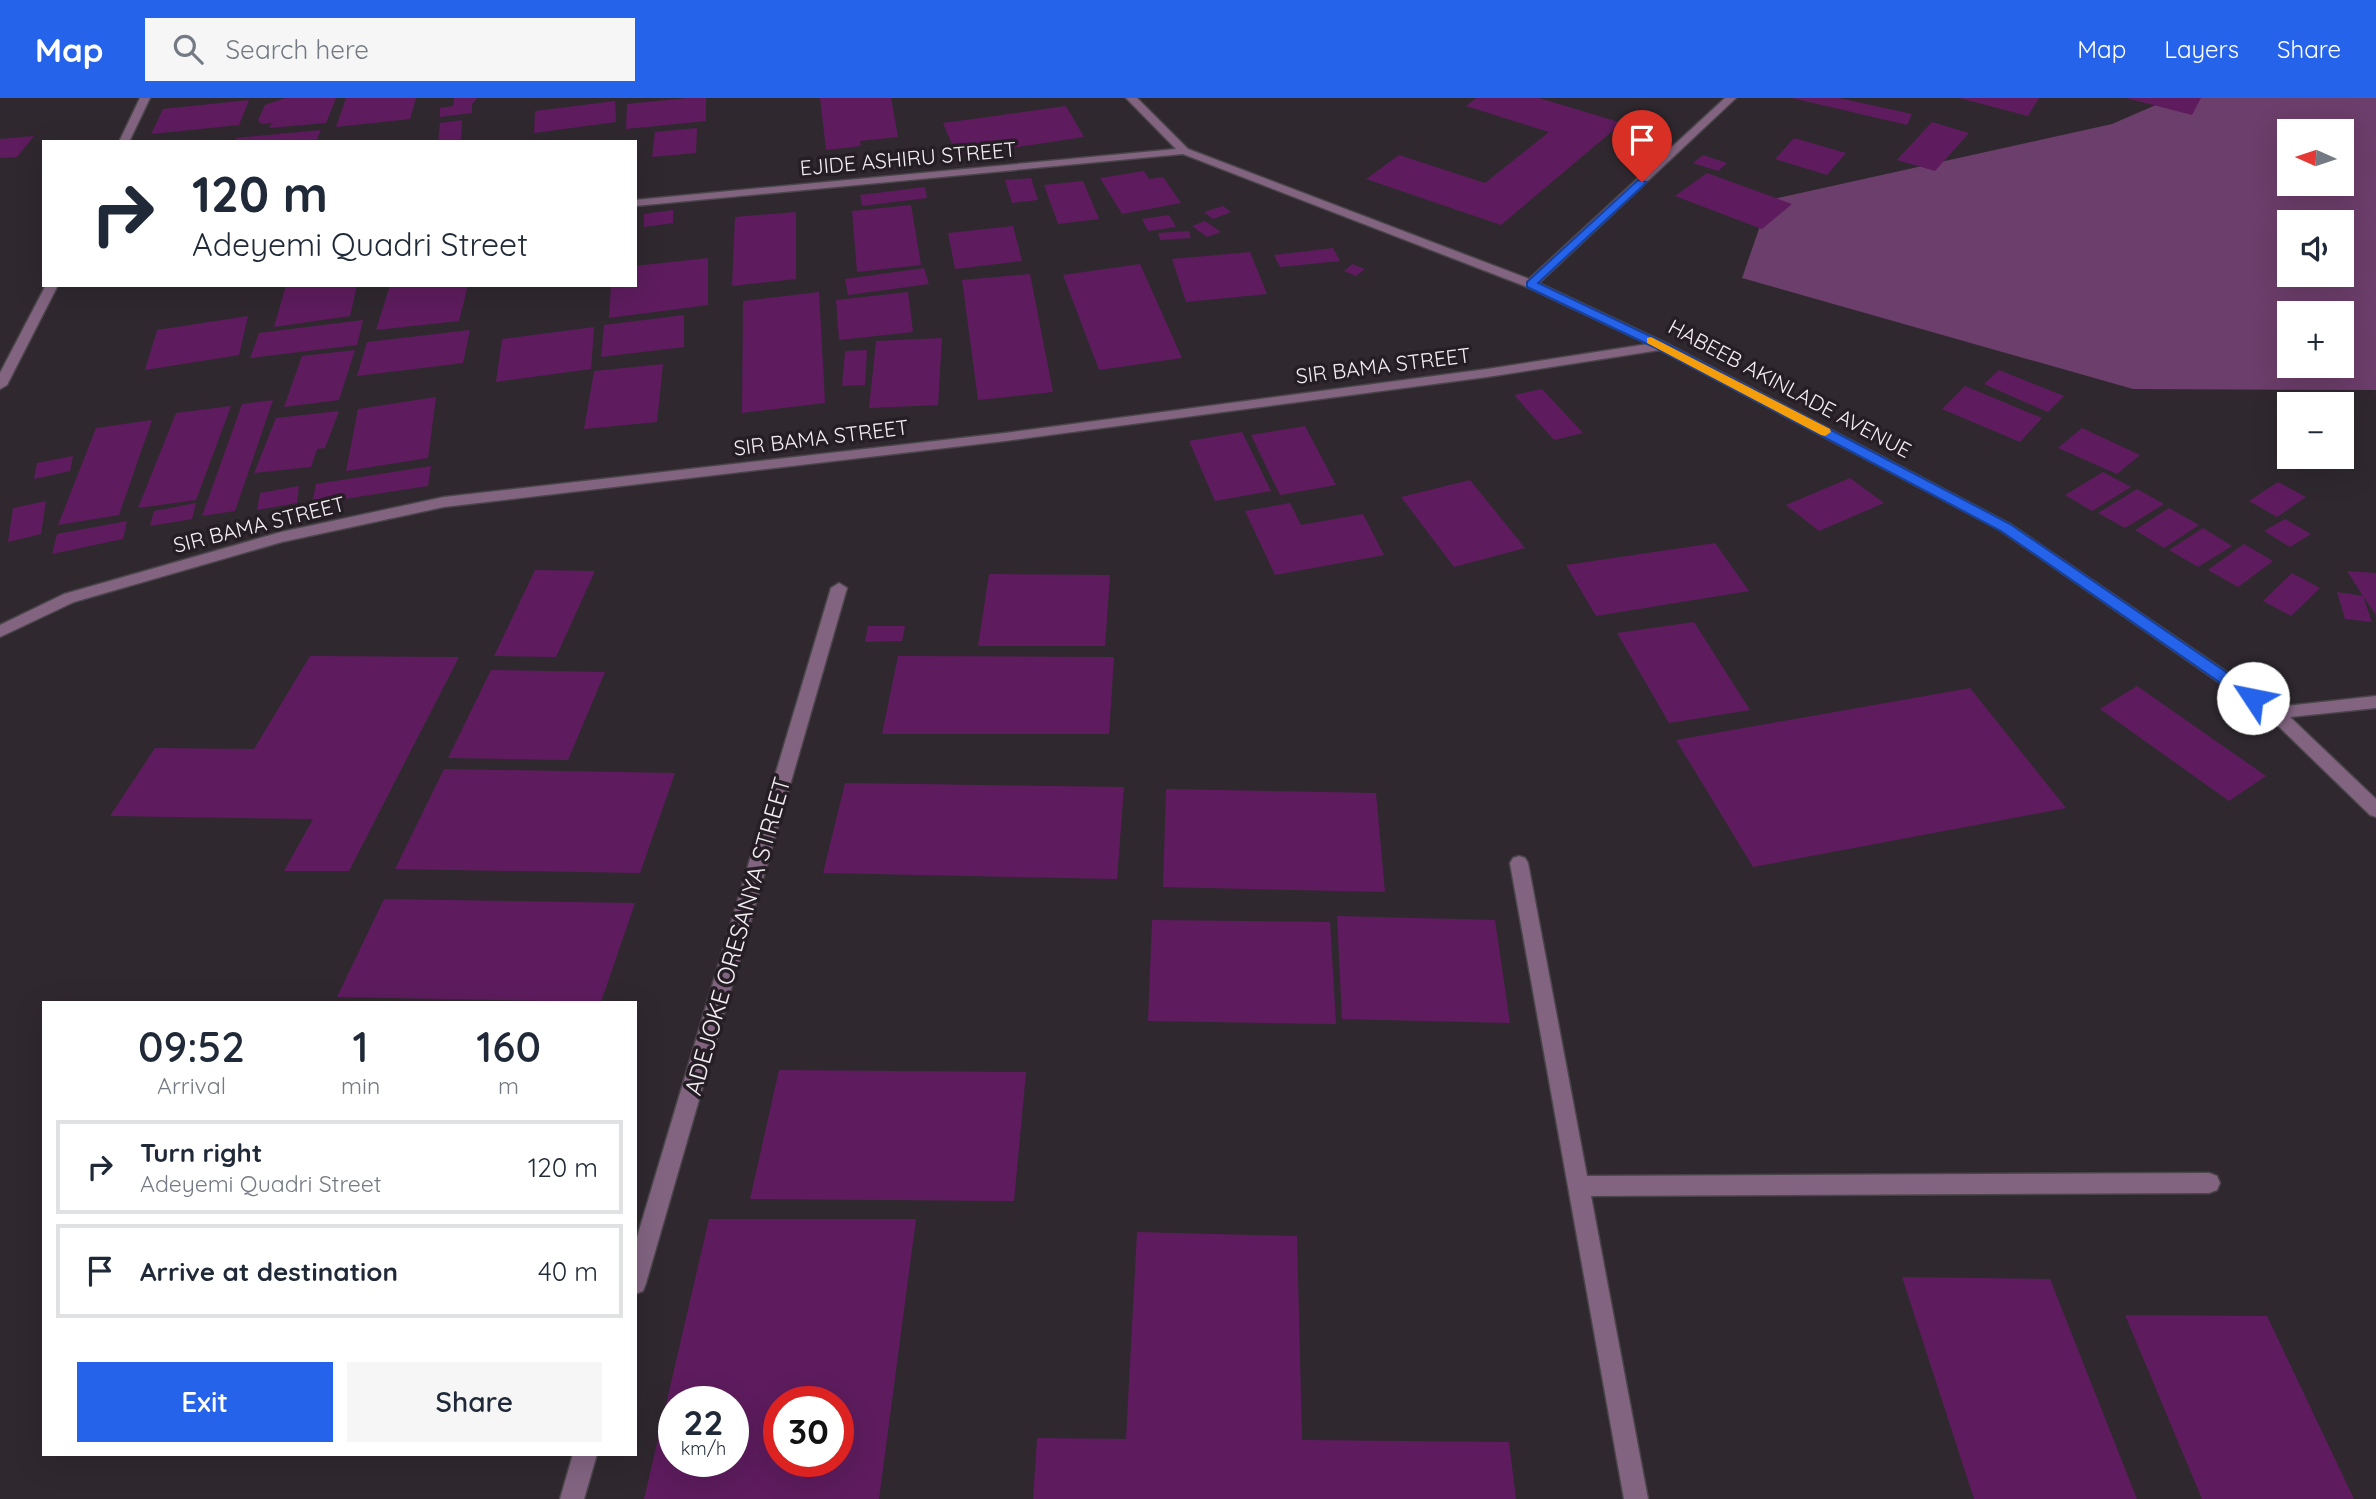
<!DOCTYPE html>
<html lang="en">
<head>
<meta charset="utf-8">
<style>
	:root { --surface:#fff; --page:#f6f6f7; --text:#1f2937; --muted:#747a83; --line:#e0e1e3; --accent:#2563eb }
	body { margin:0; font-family:Quicksand,sans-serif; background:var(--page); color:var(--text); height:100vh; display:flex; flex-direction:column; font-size:26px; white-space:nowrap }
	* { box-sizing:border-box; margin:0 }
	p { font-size:23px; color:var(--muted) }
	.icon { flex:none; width:38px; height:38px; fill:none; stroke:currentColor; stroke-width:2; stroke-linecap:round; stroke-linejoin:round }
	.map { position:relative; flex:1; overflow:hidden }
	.side { position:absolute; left:42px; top:903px; width:595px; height:455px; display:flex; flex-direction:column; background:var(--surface); border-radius:0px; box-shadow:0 7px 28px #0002 }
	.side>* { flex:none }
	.guide { position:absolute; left:42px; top:42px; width:595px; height:147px; border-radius:0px; box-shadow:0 7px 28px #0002; background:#fff; color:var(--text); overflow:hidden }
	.needle { width:46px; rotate:273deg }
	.fabs { position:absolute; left:2277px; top:21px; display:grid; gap:14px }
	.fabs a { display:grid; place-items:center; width:77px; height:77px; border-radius:0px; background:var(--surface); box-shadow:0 7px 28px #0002; font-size:35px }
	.speed { position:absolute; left:658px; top:1288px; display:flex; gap:14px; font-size:35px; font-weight:700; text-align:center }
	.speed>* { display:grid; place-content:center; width:91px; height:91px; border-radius:50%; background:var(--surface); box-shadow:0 7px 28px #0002; line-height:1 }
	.speed small { font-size:18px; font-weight:400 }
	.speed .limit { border:10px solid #d22; background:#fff; color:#111 }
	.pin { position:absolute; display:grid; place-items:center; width:60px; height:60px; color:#fff; margin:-72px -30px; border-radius:50% 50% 50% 0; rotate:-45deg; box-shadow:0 0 7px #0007 }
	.pin .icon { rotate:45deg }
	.me { position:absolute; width:77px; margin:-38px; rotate:304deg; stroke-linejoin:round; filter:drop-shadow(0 0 5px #0008) }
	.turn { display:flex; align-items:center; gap:24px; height:147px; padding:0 35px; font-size:32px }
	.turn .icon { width:91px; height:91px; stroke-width:2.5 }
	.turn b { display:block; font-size:49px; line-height:60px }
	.eta { display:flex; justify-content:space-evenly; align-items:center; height:119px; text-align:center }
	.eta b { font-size:42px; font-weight:600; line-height:49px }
	.primary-button { display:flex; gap:14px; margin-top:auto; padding:14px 35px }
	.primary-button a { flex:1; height:80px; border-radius:0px; background:var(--accent); color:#fff; font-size:28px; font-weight:600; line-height:80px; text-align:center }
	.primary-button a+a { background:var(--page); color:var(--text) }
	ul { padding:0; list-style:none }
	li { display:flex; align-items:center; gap:21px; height:94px; margin:0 14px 10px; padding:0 21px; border:4px solid var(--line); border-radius:0px }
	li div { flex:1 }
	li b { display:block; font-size:26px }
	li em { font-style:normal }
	header { display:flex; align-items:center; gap:42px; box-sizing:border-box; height:98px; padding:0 35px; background:var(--accent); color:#fff }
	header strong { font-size:33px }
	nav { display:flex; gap:38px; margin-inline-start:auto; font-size:24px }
	.search { width:490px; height:63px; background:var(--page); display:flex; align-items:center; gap:18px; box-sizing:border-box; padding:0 24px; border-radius:0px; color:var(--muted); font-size:26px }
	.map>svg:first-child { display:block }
</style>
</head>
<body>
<header>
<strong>Map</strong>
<div class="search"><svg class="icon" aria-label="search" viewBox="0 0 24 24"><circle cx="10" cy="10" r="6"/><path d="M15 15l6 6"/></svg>Search here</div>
<nav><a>Map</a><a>Layers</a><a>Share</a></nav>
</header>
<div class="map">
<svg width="2376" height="1401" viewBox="0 0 2376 1401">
	<rect width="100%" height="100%" fill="#2f292f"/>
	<path fill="#6c3e6b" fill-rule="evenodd" d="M 2172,0 L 2376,0 L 2376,292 L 2133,291 L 1742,180 L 1769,102 L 2112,26 ZM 2289,33 L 2342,33 L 2342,86 L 2289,86 ZM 2289,124 L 2342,124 L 2342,177 L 2289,177 ZM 2289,215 L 2342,215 L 2342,268 L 2289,268 Z"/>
	<g fill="#5e1c5e" fill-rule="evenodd">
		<path d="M 285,0 L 336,0 L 326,25 L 269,30 L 272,25 L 261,26 L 258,22 L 265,7 Z"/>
		<path d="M 346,0 L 416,0 L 410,21 L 336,29 Z"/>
		<path d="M 454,0 L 477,0 L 472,6 L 472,15 L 440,19 L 440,10 L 453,8 Z"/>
		<path d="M 687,0 L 706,0 L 706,23 L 626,31 L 627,6 Z"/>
		<path d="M 820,0 L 891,0 L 898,39 L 860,43 L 861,48 L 826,52 Z"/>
		<path d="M 1476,0 L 1539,0 L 1622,25 L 1501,127 L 1366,81 L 1399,57 L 1485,85 L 1549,34 L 1466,8 Z"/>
		<path d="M 1792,0 L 1839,0 L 1912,16 L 1907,27 Z"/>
		<path d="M 1959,0 L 2039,0 L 2028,18 Z"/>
		<path d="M 2126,0 L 2201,0 L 2192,17 Z"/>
		<path d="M 249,2 L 239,27 L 151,36 L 163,11 Z"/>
		<path d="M 615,3 L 616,24 L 534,35 L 535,13 Z"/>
		<path d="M 1066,8 L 1084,39 L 957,58 L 943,25 Z"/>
		<path d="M 462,22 L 461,42 L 438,44 L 440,25 Z"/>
		<path d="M 1932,24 L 1969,35 L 1935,73 L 1897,62 Z"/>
		<path d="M 697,30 L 696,55 L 652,59 L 655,34 Z"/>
		<path d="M 321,32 L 316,44 L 234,44 L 236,40 Z"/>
		<path d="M 34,38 L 17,59 L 0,60 L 0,41 Z"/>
		<path d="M 1794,40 L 1846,55 L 1827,77 L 1775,61 Z"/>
		<path d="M 1703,57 L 1727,65 L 1718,73 L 1693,65 Z"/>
		<path d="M 1144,73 L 1149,81 L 1163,79 L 1181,105 L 1122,116 L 1100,80 Z"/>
		<path d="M 1707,75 L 1792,106 L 1762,131 L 1675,98 Z"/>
		<path d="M 1031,80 L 1038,102 L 1012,105 L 1005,82 Z"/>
		<path d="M 1083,83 L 1099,121 L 1058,126 L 1044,87 Z"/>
		<path d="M 925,89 L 927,100 L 862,108 L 860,97 Z"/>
		<path d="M 911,107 L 921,167 L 857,174 L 852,113 Z"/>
		<path d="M 1223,108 L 1231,114 L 1213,121 L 1204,114 Z"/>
		<path d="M 673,112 L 673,125 L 644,129 L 644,116 Z"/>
		<path d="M 796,114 L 796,181 L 732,188 L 735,119 Z"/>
		<path d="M 1169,117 L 1176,129 L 1148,133 L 1142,121 Z"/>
		<path d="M 1205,123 L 1221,134 L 1207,139 L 1192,128 Z"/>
		<path d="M 1013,128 L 1022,163 L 955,171 L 948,135 Z"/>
		<path d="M 1189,133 L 1191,140 L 1160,142 L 1158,135 Z"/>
		<path d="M 1333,150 L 1340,163 L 1280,169 L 1274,157 Z"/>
		<path d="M 1250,154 L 1267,196 L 1186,204 L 1172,161 Z"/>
		<path d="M 708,160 L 708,207 L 609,220 L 611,187 L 635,187 L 635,168 Z"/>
		<path d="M 1140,166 L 1182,260 L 1099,272 L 1063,177 Z"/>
		<path d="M 1352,166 L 1365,171 L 1356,178 L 1344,173 Z"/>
		<path d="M 924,170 L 929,186 L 848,197 L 845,181 Z"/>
		<path d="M 1030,176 L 1053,294 L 978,302 L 962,182 Z"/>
		<path d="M 286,187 L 357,187 L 350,218 L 274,229 Z"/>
		<path d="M 390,187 L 468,187 L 459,223 L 376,232 Z"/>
		<path d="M 819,194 L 825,305 L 742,315 L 743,203 Z"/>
		<path d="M 908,194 L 913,234 L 839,242 L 836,202 Z"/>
		<path d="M 684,217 L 684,249 L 601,259 L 604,227 Z"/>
		<path d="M 248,218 L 239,257 L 145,272 L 157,232 Z"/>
		<path d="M 363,222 L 357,247 L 250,260 L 259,235 Z"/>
		<path d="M 594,229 L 591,271 L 496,284 L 502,241 Z"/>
		<path d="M 470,232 L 463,265 L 357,278 L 367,244 Z"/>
		<path d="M 942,240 L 938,307 L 869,310 L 876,243 Z"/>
		<path d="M 355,252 L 339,302 L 284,309 L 302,258 Z"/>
		<path d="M 867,252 L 865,287 L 842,288 L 845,253 Z"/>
		<path d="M 663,266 L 657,324 L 584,331 L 594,273 Z"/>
		<path d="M 1999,272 L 2064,298 L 2048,314 L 1984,286 Z"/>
		<path d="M 1965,288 L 2042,320 L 2020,344 L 1942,311 Z"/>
		<path d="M 1542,291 L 1583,335 L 1554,342 L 1514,297 Z"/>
		<path d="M 436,299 L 428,360 L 346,373 L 358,311 Z"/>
		<path d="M 273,302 L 235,413 L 202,418 L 242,306 Z"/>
		<path d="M 231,308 L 196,402 L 138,410 L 176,315 Z"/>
		<path d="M 339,313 L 325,350 L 317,351 L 311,369 L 254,375 L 276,320 Z"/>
		<path d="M 152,322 L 119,417 L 58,427 L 96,330 Z"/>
		<path d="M 1305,328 L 1336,387 L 1280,397 L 1251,337 Z"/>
		<path d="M 2082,330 L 2140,357 L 2117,376 L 2058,350 Z"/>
		<path d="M 1242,334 L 1271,393 L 1215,403 L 1189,343 Z"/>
		<path d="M 73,358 L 70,373 L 34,381 L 37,365 Z"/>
		<path d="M 431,368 L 428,388 L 312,406 L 316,386 Z"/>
		<path d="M 2103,374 L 2131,389 L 2092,413 L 2065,397 Z"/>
		<path d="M 1850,380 L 1884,405 L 1819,433 L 1786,407 Z"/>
		<path d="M 1470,382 L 1525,450 L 1454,469 L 1401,399 Z"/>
		<path d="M 2278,384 L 2306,399 L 2277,419 L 2249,403 Z"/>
		<path d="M 299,388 L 297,405 L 257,412 L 260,395 Z"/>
		<path d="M 2137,391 L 2164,406 L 2125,430 L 2098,415 Z"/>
		<path d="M 46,403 L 41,436 L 8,444 L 13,410 Z"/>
		<path d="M 196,405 L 192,421 L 150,428 L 154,413 Z"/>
		<path d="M 1290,405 L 1301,427 L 1363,416 L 1384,457 L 1275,477 L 1245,413 Z"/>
		<path d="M 2169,410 L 2199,427 L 2164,450 L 2135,432 Z"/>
		<path d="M 2285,421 L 2311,436 L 2290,449 L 2264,433 Z"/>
		<path d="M 127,423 L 123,441 L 52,456 L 57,436 Z"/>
		<path d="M 2203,430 L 2232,448 L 2198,469 L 2169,452 Z"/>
		<path d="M 1715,445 L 1749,493 L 1596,518 L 1566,467 Z"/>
		<path d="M 2244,446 L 2273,463 L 2238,489 L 2208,472 Z"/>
		<path d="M 535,472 L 595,473 L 556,559 L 494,558 Z"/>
		<path d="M 2347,473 L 2376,475 L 2376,517 L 2363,498 L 2372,524 L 2345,521 L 2337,494 L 2363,498 Z"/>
		<path d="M 2292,475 L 2320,490 L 2291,518 L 2263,503 Z"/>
		<path d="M 989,476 L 1110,477 L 1105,548 L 978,548 Z"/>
		<path d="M 1694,524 L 1750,612 L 1669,625 L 1617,535 Z"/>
		<path d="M 868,528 L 905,528 L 902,543 L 865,544 Z"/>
		<path d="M 310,558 L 459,559 L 349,773 L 284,773 L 313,721 L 110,718 L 155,650 L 254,651 Z"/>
		<path d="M 898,558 L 1114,559 L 1109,636 L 882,636 Z"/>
		<path d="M 491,572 L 605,574 L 568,662 L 448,660 Z"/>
		<path d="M 2137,588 L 2266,678 L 2229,703 L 2100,611 Z"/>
		<path d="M 1970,590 L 2066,710 L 1753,769 L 1676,642 Z"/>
		<path d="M 444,671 L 675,675 L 640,775 L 395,771 Z"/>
		<path d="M 845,685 L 1124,689 L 1117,781 L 823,775 Z"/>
		<path d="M 1166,691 L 1376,695 L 1385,794 L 1163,789 Z"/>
		<path d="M 384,801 L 635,805 L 601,904 L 337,899 Z"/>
		<path d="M 1337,818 L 1495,822 L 1510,925 L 1342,921 Z"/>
		<path d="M 1152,822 L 1330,824 L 1336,926 L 1148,923 Z"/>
		<path d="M 779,972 L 1026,974 L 1014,1103 L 750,1101 Z"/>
		<path d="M 709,1121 L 916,1121 L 879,1401 L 644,1401 ZM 674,1304 L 733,1304 L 733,1363 L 674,1363 ZM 779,1304 L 838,1304 L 838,1363 L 779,1363 Z"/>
		<path d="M 1137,1134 L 1297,1138 L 1302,1342 L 1509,1344 L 1516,1401 L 1033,1401 L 1037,1340 L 1126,1341 Z"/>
		<path d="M 1902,1179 L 2050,1181 L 2137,1401 L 1974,1401 Z"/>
		<path d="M 2125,1217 L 2267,1218 L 2354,1401 L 2202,1401 Z"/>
	</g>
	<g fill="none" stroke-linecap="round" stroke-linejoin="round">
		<defs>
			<g id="minor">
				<path d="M 140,0 L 150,0 L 129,44 L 119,44 Z"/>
				<path d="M 1126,0 L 1137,0 L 1188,51 L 1529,181 L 1725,0 L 1736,0 L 1539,185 L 1666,245 L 2010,426 L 2278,609 L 2376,598 L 2376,610 L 2290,619 L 2376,701 L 2376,719 L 2370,717 L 2269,619 L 2000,432 L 1660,252 L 1487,279 L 1005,343 L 444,409 L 282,444 L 74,504 L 0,539 L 0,527 L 64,496 L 281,434 L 444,399 L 1005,335 L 1487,271 L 1648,246 L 1527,189 L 1183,56 L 635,108 L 635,102 L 1176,51 Z"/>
				<path d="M 46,187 L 58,187 L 7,287 L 0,291 L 0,275 Z"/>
				<path d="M 839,485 L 847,490 L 646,1185 L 643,1193 L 635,1196 L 635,1146 L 831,490 Z"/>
				<path d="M 1519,758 L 1525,760 L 1528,765 L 1587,1078 L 2209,1075 L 2217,1078 L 2220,1085 L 2217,1092 L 2209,1095 L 1591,1098 L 1648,1401 L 1624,1401 L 1510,765 L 1513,760 Z"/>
				<path d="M 573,1356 L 597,1356 L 584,1401 L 560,1401 Z"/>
			</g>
		</defs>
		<use href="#minor" stroke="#4a454a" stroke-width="3"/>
		<use href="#minor" fill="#826481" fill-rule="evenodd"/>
	</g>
	<path fill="#2563eb" stroke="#184099" stroke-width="2" d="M 1638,82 L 1647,84 L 1538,185 L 1667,246 L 2010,426 L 2258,596 L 2260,600 L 2258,604 L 2248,604 L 2001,433 L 1658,251 L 1527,189 L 1527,184 Z"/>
	<path fill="#f59e0b" d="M 1651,239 L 1830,331 L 1831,334 L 1825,338 L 1821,337 L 1647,245 L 1647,240 Z"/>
	<g text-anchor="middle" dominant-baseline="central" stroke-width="7" stroke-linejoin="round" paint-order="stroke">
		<g font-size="21" fill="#f3eef3" stroke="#251f25">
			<text transform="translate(908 60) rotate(-5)">EJIDE ASHIRU STREET</text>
			<text transform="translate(1383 267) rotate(-7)">SIR BAMA STREET</text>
			<text transform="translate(1790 290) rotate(28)">HABEEB AKINLADE AVENUE</text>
			<text transform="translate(821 339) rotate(-7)">SIR BAMA STREET</text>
			<text transform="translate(259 426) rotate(-14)">SIR BAMA STREET</text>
		</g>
		<g font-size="24" fill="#f3eef3" stroke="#251f25">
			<text transform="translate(737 838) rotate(-74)">ADEJOKE ORESANYA STREET</text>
		</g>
	</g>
</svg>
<div class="fabs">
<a><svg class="needle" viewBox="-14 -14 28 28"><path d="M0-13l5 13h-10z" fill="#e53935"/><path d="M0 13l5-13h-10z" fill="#747a83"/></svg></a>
<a><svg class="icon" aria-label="sound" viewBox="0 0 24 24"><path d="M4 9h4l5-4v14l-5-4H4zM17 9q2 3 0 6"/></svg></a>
<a>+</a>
<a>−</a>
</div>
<div class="speed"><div>22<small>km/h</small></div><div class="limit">30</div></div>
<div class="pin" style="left:1642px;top:84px;background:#d93025"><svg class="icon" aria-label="arrive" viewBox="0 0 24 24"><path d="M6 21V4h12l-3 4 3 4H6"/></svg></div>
<svg class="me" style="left:2253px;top:600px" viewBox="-20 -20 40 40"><circle r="19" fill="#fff"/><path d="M0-13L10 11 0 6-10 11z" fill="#2563eb"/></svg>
<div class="guide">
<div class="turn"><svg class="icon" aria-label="right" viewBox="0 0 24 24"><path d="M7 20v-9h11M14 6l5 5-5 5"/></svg><div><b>120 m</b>Adeyemi Quadri Street</div></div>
</div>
<section class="side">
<div class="eta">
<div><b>09:52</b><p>Arrival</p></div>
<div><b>1</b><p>min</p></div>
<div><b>160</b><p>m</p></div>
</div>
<ul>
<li><svg class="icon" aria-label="right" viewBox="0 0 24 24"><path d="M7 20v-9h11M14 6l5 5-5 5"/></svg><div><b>Turn right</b><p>Adeyemi Quadri Street</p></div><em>120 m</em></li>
<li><svg class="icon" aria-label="arrive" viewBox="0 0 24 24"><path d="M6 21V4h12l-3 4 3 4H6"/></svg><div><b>Arrive at destination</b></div><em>40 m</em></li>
</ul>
<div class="primary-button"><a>Exit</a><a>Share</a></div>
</section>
</div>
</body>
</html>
